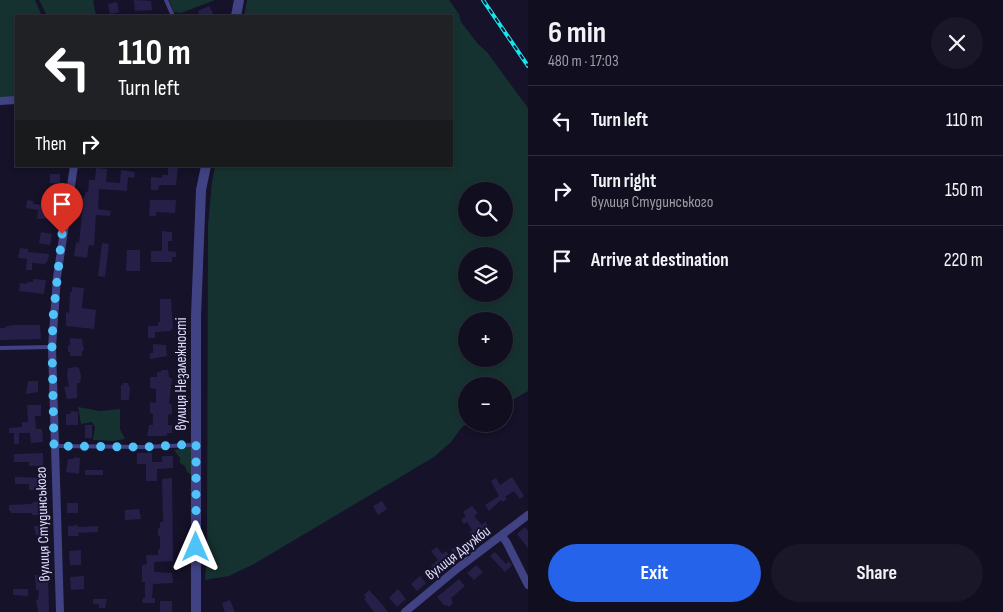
<!DOCTYPE html>
<html lang="en">
<head>
<meta charset="utf-8">
<style>
	:root { --surface:#100e1f; --page:#191728; --text:#f1f3f6; --muted:#9c9ca4; --line:#302e3d; --accent:#2563eb }
	body { margin:0; font-family:"Sofia Sans Condensed",sans-serif; background:var(--page); color:var(--text); height:100vh; display:flex; flex-direction:column; font-size:19px; white-space:nowrap }
	* { box-sizing:border-box; margin:0 }
	p { font-size:16px; color:var(--muted) }
	.icon { flex:none; width:28px; height:28px; fill:none; stroke:currentColor; stroke-width:2; stroke-linecap:round; stroke-linejoin:round }
	.map { position:relative; flex:1; overflow:hidden }
	.drawer { display:flex; flex-direction:column; background:var(--surface); width:475px }
	.drawer>* { flex:none }
	.top-card { position:absolute; left:15px; top:15px; width:438px; height:152px; border-radius:0px; box-shadow:0 2px 8px #0003,0 0 0 1px var(--line); background:#202124; color:#fff; overflow:hidden }
	.controls { position:absolute; left:458px; top:182px; display:grid; gap:10px }
	.controls a { display:grid; place-items:center; width:55px; height:55px; border-radius:50%; background:var(--surface); box-shadow:0 2px 8px #0003,0 0 0 1px var(--line); font-size:25px }
	.pin { position:absolute; display:grid; place-items:center; width:42px; height:42px; color:#fff; margin:-51px -21px; border-radius:50% 50% 50% 0; rotate:-45deg; box-shadow:0 0 5px #0007 }
	.pin .icon { rotate:45deg }
	.me { position:absolute; width:55px; margin:-28px; rotate:0deg; stroke-linejoin:round; filter:drop-shadow(0 0 4px #0008) }
	.turn { display:flex; align-items:center; gap:18px; height:105px; padding:0 20px; font-size:22px }
	.turn .icon { width:65px; height:65px; stroke-width:2.5 }
	.turn b { display:block; font-size:35px; line-height:42px }
	.then { display:flex; align-items:center; height:48px; padding:0 20px; background:#0003; gap:10px; font-size:19px }
	.round { display:grid; place-items:center; flex:none; width:52px; height:52px; border-radius:26px; background:var(--page) }
	.headline { display:flex; align-items:center; justify-content:space-between; height:85px; padding:0 20px }
	h1 { font-size:30px; font-weight:700; line-height:38px }
	.primary-button { display:flex; gap:10px; margin-top:auto; padding:10px 20px }
	.primary-button a { flex:1; height:58px; border-radius:30px; background:var(--accent); color:#fff; font-size:20px; font-weight:700; line-height:58px; text-align:center }
	.primary-button a+a { background:var(--page); color:var(--text) }
	ul { padding:0; list-style:none }
	li { display:flex; align-items:center; gap:15px; height:70px; padding:0 20px; border-top:1px solid var(--line) }
	li div { flex:1 }
	li b { display:block; font-size:19px }
	li em { font-style:normal }
	main { display:flex; flex:1; min-height:0 }
	.map>svg:first-child { display:block }
</style>
</head>
<body>
<main>
<div class="map">
<svg width="528" height="612" viewBox="0 0 528 612">
	<rect width="100%" height="100%" fill="#151229"/>
	<g fill="#163230" fill-rule="evenodd">
		<path d="M 0,0 L 35,0 L 42,16 L 16,16 L 16,98 L 0,99 Z"/>
		<path d="M 39,0 L 95,0 L 93,1 L 96,16 L 47,16 Z"/>
		<path d="M 169,0 L 215,0 L 181,13 L 174,12 Z"/>
		<path d="M 247,0 L 449,0 L 459,14 L 461,22 L 478,44 L 487,52 L 528,108 L 528,391 L 504,405 L 504,386 L 466,386 L 466,424 L 468,424 L 462,427 L 451,442 L 434,457 L 254,564 L 229,576 L 205,580 L 207,550 L 208,225 L 212,182 L 215,166 L 451,166 L 451,16 L 244,16 ZM 504,191 L 504,229 L 466,229 L 466,191 ZM 466,256 L 504,256 L 504,294 L 466,294 ZM 504,321 L 504,359 L 466,359 L 466,321 Z"/>
		<path d="M 78,407 L 100,411 L 120,409 L 120,429 L 125,439 L 113,441 L 93,440 L 95,427 L 92,422 L 81,424 Z"/>
		<path d="M 188,447 L 190,447 L 192,451 L 192,473 L 190,474 L 187,472 L 185,466 L 180,463 L 180,458 L 174,450 Z"/>
	</g>
	<g fill="#262049">
		<path d="M 134,0 L 151,1 L 152,10 L 135,11 Z"/>
		<path d="M 117,2 L 119,12 L 110,14 L 108,4 Z"/>
		<path d="M 209,6 L 214,16 L 200,16 L 198,11 Z"/>
		<path d="M 168,166 L 178,166 L 176,185 L 159,185 L 158,190 L 151,190 L 151,177 L 162,178 L 162,175 L 168,175 Z"/>
		<path d="M 96,168 L 107,169 L 106,182 L 120,183 L 121,170 L 135,172 L 134,178 L 128,177 L 127,191 L 99,189 L 98,209 L 111,211 L 110,216 L 96,215 L 94,246 L 89,245 L 87,258 L 74,256 L 76,242 L 79,243 L 83,206 L 82,206 L 83,198 L 84,198 L 86,192 L 88,192 L 89,180 L 95,180 Z"/>
		<path d="M 50,174 L 60,174 L 60,184 L 50,183 Z"/>
		<path d="M 27,200 L 33,201 L 33,204 L 43,205 L 43,203 L 45,204 L 48,201 L 56,202 L 52,218 L 37,219 L 38,210 L 26,208 Z"/>
		<path d="M 150,200 L 176,200 L 175,213 L 156,212 L 156,216 L 149,216 Z"/>
		<path d="M 162,231 L 172,232 L 172,241 L 168,241 L 168,251 L 176,252 L 176,257 L 172,257 L 172,262 L 151,262 L 151,251 L 162,251 Z"/>
		<path d="M 41,232 L 52,234 L 50,245 L 39,243 Z"/>
		<path d="M 102,243 L 109,244 L 105,277 L 98,276 Z"/>
		<path d="M 20,248 L 28,249 L 28,252 L 49,254 L 48,260 L 45,264 L 32,263 L 32,270 L 26,270 L 27,259 L 18,258 Z"/>
		<path d="M 127,250 L 140,250 L 140,271 L 126,271 Z"/>
		<path d="M 33,279 L 46,280 L 44,294 L 19,291 L 20,283 L 27,284 L 27,282 L 33,282 Z"/>
		<path d="M 72,287 L 84,288 L 82,308 L 96,310 L 94,329 L 66,326 L 66,312 L 69,313 L 70,292 L 72,292 Z"/>
		<path d="M 160,299 L 171,299 L 173,329 L 171,329 L 171,331 L 155,332 L 155,338 L 148,338 L 148,326 L 158,326 L 158,322 L 160,322 Z"/>
		<path d="M 13,325 L 39,325 L 40,326 L 41,339 L 0,340 L 0,328 L 5,328 L 7,326 Z"/>
		<path d="M 70,338 L 82,339 L 84,351 L 82,351 L 82,356 L 70,356 L 70,352 L 68,352 L 68,345 L 70,345 Z"/>
		<path d="M 153,344 L 166,345 L 167,356 L 150,359 L 150,353 L 153,353 Z"/>
		<path d="M 76,367 L 79,368 L 81,376 L 80,383 L 77,383 L 77,398 L 67,399 L 64,387 L 69,386 L 67,376 L 68,368 Z"/>
		<path d="M 161,370 L 168,370 L 169,377 L 172,379 L 169,403 L 172,405 L 172,414 L 168,415 L 168,425 L 172,425 L 172,433 L 167,433 L 167,435 L 162,436 L 147,436 L 149,425 L 153,425 L 153,414 L 150,413 L 150,402 L 156,403 L 156,389 L 150,388 L 150,377 L 157,377 L 157,372 L 161,372 Z"/>
		<path d="M 28,381 L 38,381 L 38,392 L 26,394 Z"/>
		<path d="M 123,383 L 128,383 L 129,387 L 130,387 L 129,400 L 121,400 L 121,385 L 123,385 Z"/>
		<path d="M 27,405 L 41,405 L 41,416 L 35,416 L 36,429 L 42,429 L 43,442 L 31,443 L 30,433 L 19,433 L 19,444 L 14,444 L 14,433 L 9,433 L 9,428 L 22,427 L 22,422 L 28,422 Z"/>
		<path d="M 71,411 L 78,412 L 78,425 L 66,425 L 66,414 L 71,414 Z"/>
		<rect x="85" y="425" width="7" height="13"/>
		<path d="M 43,453 L 43,466 L 29,466 L 29,462 L 14,462 L 14,454 Z"/>
		<path d="M 137,453 L 152,453 L 152,462 L 162,462 L 162,456 L 173,456 L 173,468 L 157,469 L 157,481 L 146,481 L 146,464 L 137,464 Z"/>
		<path d="M 74,457 L 80,458 L 79,474 L 66,472 L 68,459 L 73,459 Z"/>
		<rect x="85" y="470" width="18" height="5"/>
		<path d="M 15,477 L 44,478 L 45,490 L 29,490 L 29,484 L 15,484 Z"/>
		<path d="M 512,477 L 524,496 L 520,499 L 514,491 L 505,497 L 507,499 L 503,502 L 501,500 L 489,511 L 485,505 L 499,496 L 491,481 L 496,478 L 500,485 Z"/>
		<path d="M 172,478 L 173,561 L 154,562 L 154,572 L 172,573 L 173,583 L 153,584 L 152,598 L 155,598 L 155,603 L 142,603 L 143,598 L 145,598 L 145,582 L 142,582 L 142,565 L 147,564 L 146,555 L 158,555 L 158,549 L 160,549 L 160,537 L 158,535 L 158,529 L 160,527 L 160,522 L 163,522 L 162,479 Z"/>
		<path d="M 382,501 L 387,509 L 378,515 L 373,506 Z"/>
		<path d="M 34,502 L 45,502 L 45,510 L 43,511 L 43,515 L 32,515 L 32,513 L 11,513 L 11,511 L 9,511 L 9,505 L 31,504 Z"/>
		<rect x="67" y="503" width="11" height="10"/>
		<path d="M 472,506 L 478,513 L 474,516 L 482,525 L 485,522 L 491,530 L 477,542 L 469,532 L 472,530 L 467,522 L 464,524 L 461,520 L 466,516 L 463,512 Z"/>
		<path d="M 139,509 L 141,519 L 125,520 L 125,510 Z"/>
		<path d="M 78,525 L 78,527 L 98,526 L 98,532 L 78,533 L 79,536 L 68,536 L 68,526 Z"/>
		<path d="M 34,526 L 45,526 L 45,535 L 36,535 Z"/>
		<path d="M 525,527 L 528,531 L 528,548 L 517,534 Z"/>
		<path d="M 458,544 L 459,546 L 461,544 L 465,549 L 458,557 L 451,550 Z"/>
		<path d="M 437,547 L 442,554 L 446,551 L 449,555 L 440,562 L 444,567 L 436,575 L 431,566 L 438,560 L 431,551 Z"/>
		<path d="M 81,550 L 81,565 L 70,565 L 69,551 Z"/>
		<path d="M 495,552 L 506,564 L 509,561 L 511,564 L 512,565 L 505,572 L 490,556 Z"/>
		<path d="M 476,565 L 483,572 L 474,580 L 467,573 Z"/>
		<path d="M 35,575 L 48,575 L 49,612 L 38,612 L 36,600 L 38,600 L 39,590 L 36,590 Z"/>
		<path d="M 84,576 L 84,589 L 71,590 L 70,577 Z"/>
		<path d="M 420,576 L 426,583 L 417,591 L 411,584 Z"/>
		<path d="M 459,579 L 465,586 L 451,598 L 453,603 L 449,607 L 447,605 L 445,606 L 437,597 Z"/>
		<path d="M 13,589 L 28,589 L 28,596 L 13,595 Z"/>
		<path d="M 398,589 L 406,599 L 397,607 L 389,598 Z"/>
		<path d="M 369,590 L 380,602 L 388,612 L 374,612 L 364,599 L 366,598 L 364,595 Z"/>
		<path d="M 93,599 L 107,599 L 105,608 L 99,608 L 99,604 L 93,604 Z"/>
		<path d="M 230,600 L 235,612 L 225,612 L 222,603 Z"/>
		<rect x="160" y="601" width="12" height="11"/>
	</g>
	<g fill="none" stroke-linecap="round" stroke-linejoin="round">
		<g stroke="#414284" stroke-width="4">
			<path d="M 166,0 L 173,16"/>
			<path d="M 0,348 L 52,347"/>
			<path d="M 54,446 L 143,447 L 194,445"/>
		</g>
		<g stroke="#414284" stroke-width="8">
			<path d="M 0,101 L 16,100"/>
			<path d="M 502,536 L 507,543 L 528,585"/>
			<path d="M 60,612 L 52,347 L 57,277 L 74,166"/>
			<path d="M 405,612 L 458,568 L 528,515"/>
		</g>
		<g stroke="#414284" stroke-width="10">
			<path d="M 236,16 L 239,0"/>
			<path d="M 196,612 L 196,316 L 201,190 L 206,166"/>
		</g>
		<defs>
			<path id="rail" d="M 483,0 L 528,66"/>
		</defs>
		<use href="#rail" stroke="#16e5ef" stroke-width="4"/>
		<use href="#rail" stroke="#151229" stroke-width="2" stroke-dasharray="5.5" stroke-linecap="butt"/>
	</g>
	<g fill="none" stroke-linecap="round" stroke-linejoin="round">
		<path stroke="#4fc3f7" stroke-width="9" stroke-dasharray="0 16.2" d="M 62,234 L 53,318 L 52,347 L 54,446 L 143,447 L 196,444 L 196,547"/>
	</g>
	<g text-anchor="middle" dominant-baseline="central" stroke-width="4" stroke-linejoin="round" paint-order="stroke">
		<g font-size="15" fill="#dedcfd" stroke="#151229">
			<text transform="translate(181 374) rotate(-90)">вулиця Незалежності</text>
			<text transform="translate(43 524) rotate(-92)">вулиця Студинського</text>
			<text transform="translate(458 553) rotate(-38)">вулиця Дружби</text>
		</g>
	</g>
</svg>
<div class="controls">
<a><svg class="icon" aria-label="search" viewBox="0 0 24 24"><circle cx="10" cy="10" r="6"/><path d="M15 15l6 6"/></svg></a>
<a><svg class="icon" aria-label="layers" viewBox="0 0 24 24"><path d="M12 4l9 5-9 5-9-5zM3 14l9 5 9-5"/></svg></a>
<a>+</a>
<a>−</a>
</div>
<div class="pin" style="left:62px;top:234px;background:#d93025"><svg class="icon" aria-label="arrive" viewBox="0 0 24 24"><path d="M6 21V4h12l-3 4 3 4H6"/></svg></div>
<svg class="me" style="left:196px;top:547px" viewBox="-20 -20 40 40"><path d="M0-17L14 15 0 8-14 15z" fill="#4fc3f7" stroke="#fff" stroke-width="4"/></svg>
<div class="top-card">
<div class="turn"><svg class="icon" aria-label="left" viewBox="0 0 24 24"><path d="M17 20v-9H6M10 6l-5 5 5 5"/></svg><div><b>110 m</b>Turn left</div></div>
<div class="then">Then<svg class="icon" aria-label="right" viewBox="0 0 24 24"><path d="M7 20v-9h11M14 6l5 5-5 5"/></svg></div>
</div>
</div>
<section class="drawer">
<div class="headline"><div><h1>6 min</h1><p>480 m · 17:03</p></div><a class="round"><svg class="icon" aria-label="close" viewBox="0 0 24 24"><path d="M6 6l12 12M18 6L6 18"/></svg></a></div>
<ul>
<li><svg class="icon" aria-label="left" viewBox="0 0 24 24"><path d="M17 20v-9H6M10 6l-5 5 5 5"/></svg><div><b>Turn left</b></div><em>110 m</em></li>
<li><svg class="icon" aria-label="right" viewBox="0 0 24 24"><path d="M7 20v-9h11M14 6l5 5-5 5"/></svg><div><b>Turn right</b><p>вулиця Студинського</p></div><em>150 m</em></li>
<li><svg class="icon" aria-label="arrive" viewBox="0 0 24 24"><path d="M6 21V4h12l-3 4 3 4H6"/></svg><div><b>Arrive at destination</b></div><em>220 m</em></li>
</ul>
<div class="primary-button"><a>Exit</a><a>Share</a></div>
</section>
</main>
</body>
</html>
